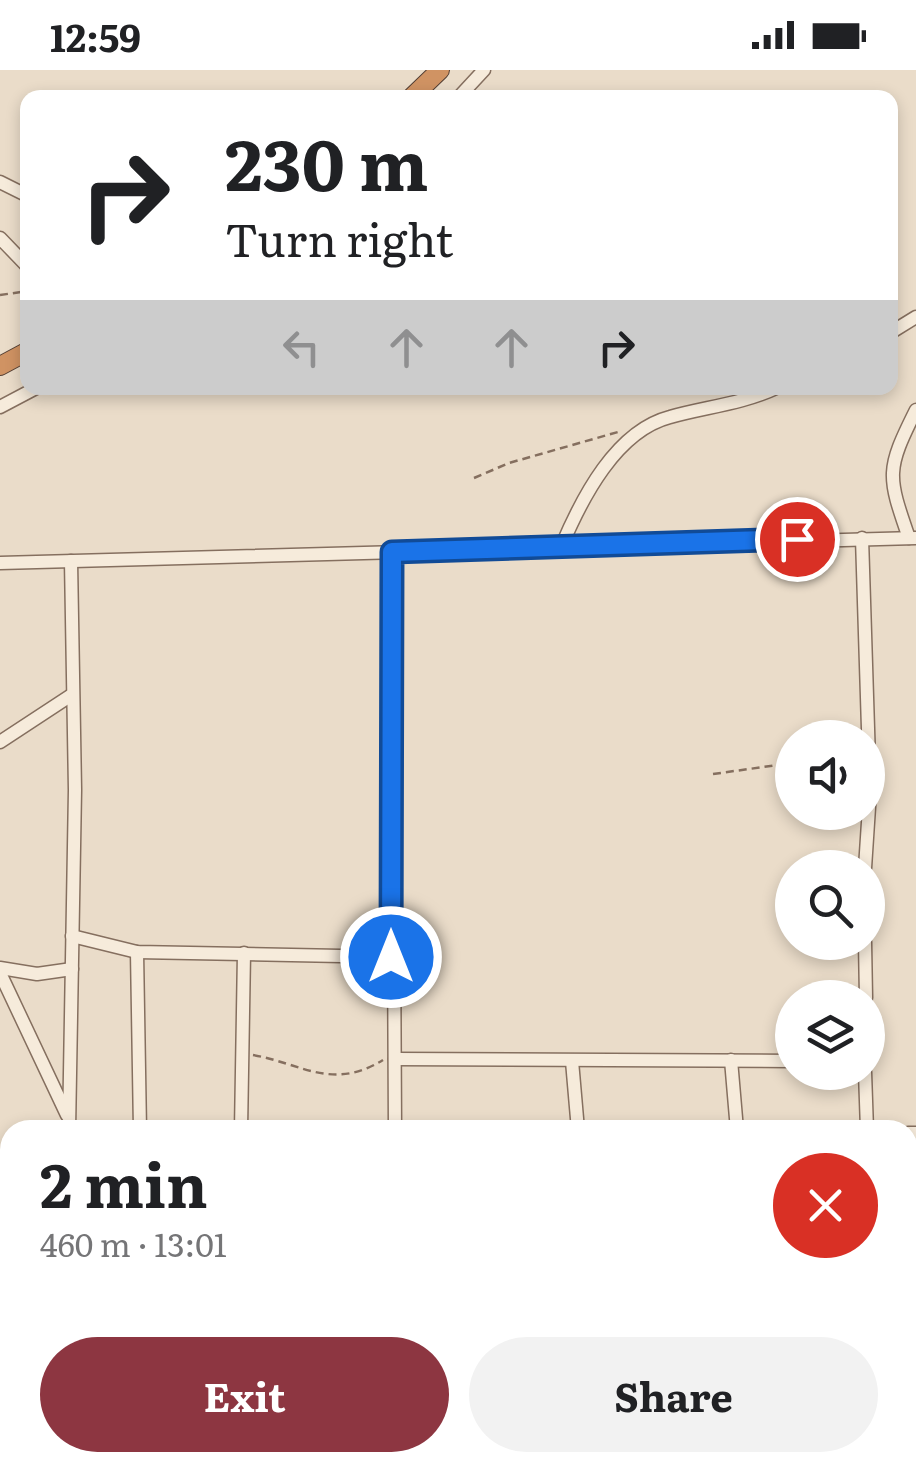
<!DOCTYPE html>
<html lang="en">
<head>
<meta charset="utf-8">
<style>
	:root { --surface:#fff; --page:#f2f2f2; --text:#202124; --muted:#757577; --accent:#8d3641 }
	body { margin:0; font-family:Literata,serif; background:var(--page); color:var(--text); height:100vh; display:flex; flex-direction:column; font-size:38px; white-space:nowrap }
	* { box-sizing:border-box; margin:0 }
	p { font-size:32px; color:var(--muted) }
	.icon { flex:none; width:55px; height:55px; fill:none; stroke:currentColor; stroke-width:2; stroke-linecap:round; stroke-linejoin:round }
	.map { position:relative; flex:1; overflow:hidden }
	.drawer { position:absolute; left:0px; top:1050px; width:918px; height:352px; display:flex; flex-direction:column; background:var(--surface); border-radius:30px 30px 0 0; box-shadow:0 5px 15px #0003 }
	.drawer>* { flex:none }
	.hud { position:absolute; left:20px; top:20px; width:878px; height:305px; border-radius:20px; box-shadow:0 5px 15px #0003; background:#fff; color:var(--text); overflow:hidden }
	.tools { position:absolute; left:775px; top:650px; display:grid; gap:20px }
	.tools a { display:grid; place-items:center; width:110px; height:110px; border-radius:50%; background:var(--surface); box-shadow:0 5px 15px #0003; font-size:50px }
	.pin { position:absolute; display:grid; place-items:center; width:85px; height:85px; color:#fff; margin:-42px; border:5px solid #fff; border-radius:50%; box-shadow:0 2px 10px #0007 }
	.me { position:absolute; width:110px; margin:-55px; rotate:0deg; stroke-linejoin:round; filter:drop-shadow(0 0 8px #0008) }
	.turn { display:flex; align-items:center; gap:35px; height:210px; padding:0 40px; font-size:45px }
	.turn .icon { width:130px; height:130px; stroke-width:2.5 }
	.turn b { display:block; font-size:70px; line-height:85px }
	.lanes { display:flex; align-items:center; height:95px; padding:0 40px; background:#0003; justify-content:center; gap:50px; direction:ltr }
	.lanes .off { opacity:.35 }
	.round { display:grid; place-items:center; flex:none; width:105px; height:105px; border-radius:52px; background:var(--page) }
	.head { display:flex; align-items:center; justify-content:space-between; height:170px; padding:0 40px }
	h1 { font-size:60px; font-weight:700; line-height:75px }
	.button { display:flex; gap:20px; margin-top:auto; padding:20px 40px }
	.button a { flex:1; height:115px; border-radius:60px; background:var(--accent); color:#fff; font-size:40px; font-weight:700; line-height:115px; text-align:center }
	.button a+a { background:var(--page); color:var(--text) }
	.status { display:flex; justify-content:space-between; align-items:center; height:70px; padding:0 50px; background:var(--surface); direction:ltr }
	.status svg { height:28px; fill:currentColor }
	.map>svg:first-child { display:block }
</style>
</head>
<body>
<div class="status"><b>12:59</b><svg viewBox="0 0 49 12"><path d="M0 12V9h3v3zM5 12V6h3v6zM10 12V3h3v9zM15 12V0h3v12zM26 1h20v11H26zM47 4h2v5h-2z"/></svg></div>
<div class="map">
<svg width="916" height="1401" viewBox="0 0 916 1401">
	<rect width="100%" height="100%" fill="#eadcc9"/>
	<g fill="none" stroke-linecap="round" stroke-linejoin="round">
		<defs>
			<g id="minor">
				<path d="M 458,28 L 484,0"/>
				<path d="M 0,112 L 28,126"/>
				<path d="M 0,168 L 28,197"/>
				<path d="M 890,263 L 916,247"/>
				<path d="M 0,337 L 36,318"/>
				<path d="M 862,468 L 870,722 L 865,798"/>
				<path d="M 909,468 C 887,405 886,400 916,340"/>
				<path d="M 562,475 C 582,428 616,361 670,347 C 705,337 742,334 776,318"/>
				<path d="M 392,482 L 395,1060"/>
				<path d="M 0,493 L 916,468"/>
				<path d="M 0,672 L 70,626"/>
				<path d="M 72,866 L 137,882 L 391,887"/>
				<path d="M 865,872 L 866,928"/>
				<path d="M 137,882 L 140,1060"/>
				<path d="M 0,898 L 37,904 L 72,899"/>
				<path d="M 0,903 L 67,1045"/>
				<path d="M 395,989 L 792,991"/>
				<path d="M 731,990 L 737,1060"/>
				<path d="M 572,991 L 578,1060"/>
				<path d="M 865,1002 L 867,1060"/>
				<path d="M 69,1060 L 75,720 L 71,491"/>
				<path d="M 241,1060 L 244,883"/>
				<path d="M 908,1063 L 916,1063"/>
				<path d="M 0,1104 L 10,1104"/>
				<path d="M 0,1207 L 10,1185"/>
				<path d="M 908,1228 L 916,1228"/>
				<path d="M 908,1366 L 916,1365"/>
				<path d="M 394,1392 L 394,1401"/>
				<path d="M 494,1392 L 494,1401"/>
				<path d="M 578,1392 L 578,1401"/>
				<path d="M 66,1401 L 68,1392"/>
				<path d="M 190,1401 L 191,1392"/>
				<path d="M 739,1401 L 774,1392"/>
			</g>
			<g id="highway">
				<path d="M 411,28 L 440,0"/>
				<path d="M 0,296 L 28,281"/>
			</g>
		</defs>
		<use href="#minor" stroke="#856f5f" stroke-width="15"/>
		<use href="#highway" stroke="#533e33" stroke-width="20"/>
		<g stroke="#856f5f" stroke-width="2.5" stroke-dasharray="8 5" stroke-linecap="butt">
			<path d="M 0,225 L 28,221"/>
			<path d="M 474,408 L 509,393 L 618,362"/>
			<path d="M 713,704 L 792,693"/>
			<path d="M 253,985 C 303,994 332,1021 383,990"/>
		</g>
		<use href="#minor" stroke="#f6ebdb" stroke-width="12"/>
		<use href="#highway" stroke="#d09363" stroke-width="18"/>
	</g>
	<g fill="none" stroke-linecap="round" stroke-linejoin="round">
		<defs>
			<path id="route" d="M 391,887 L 392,482 L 797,469"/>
		</defs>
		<use href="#route" stroke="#114b97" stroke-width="25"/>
		<use href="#route" stroke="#1a73e8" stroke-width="18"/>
	</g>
</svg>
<div class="tools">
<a><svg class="icon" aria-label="sound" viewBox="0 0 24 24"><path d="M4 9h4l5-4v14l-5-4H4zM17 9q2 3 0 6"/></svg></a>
<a><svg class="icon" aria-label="search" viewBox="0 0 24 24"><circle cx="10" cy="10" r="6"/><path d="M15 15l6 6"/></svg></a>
<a><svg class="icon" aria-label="layers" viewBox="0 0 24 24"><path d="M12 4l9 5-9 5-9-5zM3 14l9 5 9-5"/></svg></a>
</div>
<div class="pin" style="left:797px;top:469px;background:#d93025"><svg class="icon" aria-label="arrive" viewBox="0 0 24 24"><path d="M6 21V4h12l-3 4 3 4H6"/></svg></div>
<svg class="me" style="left:391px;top:887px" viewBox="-20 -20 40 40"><circle r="17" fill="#1a73e8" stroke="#fff" stroke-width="3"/><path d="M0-11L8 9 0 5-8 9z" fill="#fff"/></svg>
<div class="hud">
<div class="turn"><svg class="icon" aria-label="right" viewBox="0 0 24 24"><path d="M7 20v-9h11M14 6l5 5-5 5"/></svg><div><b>230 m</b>Turn right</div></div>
<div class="lanes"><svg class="icon off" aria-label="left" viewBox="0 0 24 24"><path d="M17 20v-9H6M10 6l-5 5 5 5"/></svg><svg class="icon off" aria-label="ahead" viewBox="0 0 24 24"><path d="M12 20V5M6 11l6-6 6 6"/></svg><svg class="icon off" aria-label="ahead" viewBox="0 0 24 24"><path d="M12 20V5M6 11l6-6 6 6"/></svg><svg class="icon" aria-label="right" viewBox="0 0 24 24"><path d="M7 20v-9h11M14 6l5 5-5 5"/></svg></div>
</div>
<section class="drawer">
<div class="head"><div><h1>2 min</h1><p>460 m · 13:01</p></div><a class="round" style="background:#d93025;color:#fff"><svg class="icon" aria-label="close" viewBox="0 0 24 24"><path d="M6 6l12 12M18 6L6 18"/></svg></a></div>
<div class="button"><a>Exit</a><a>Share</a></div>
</section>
</div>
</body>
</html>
